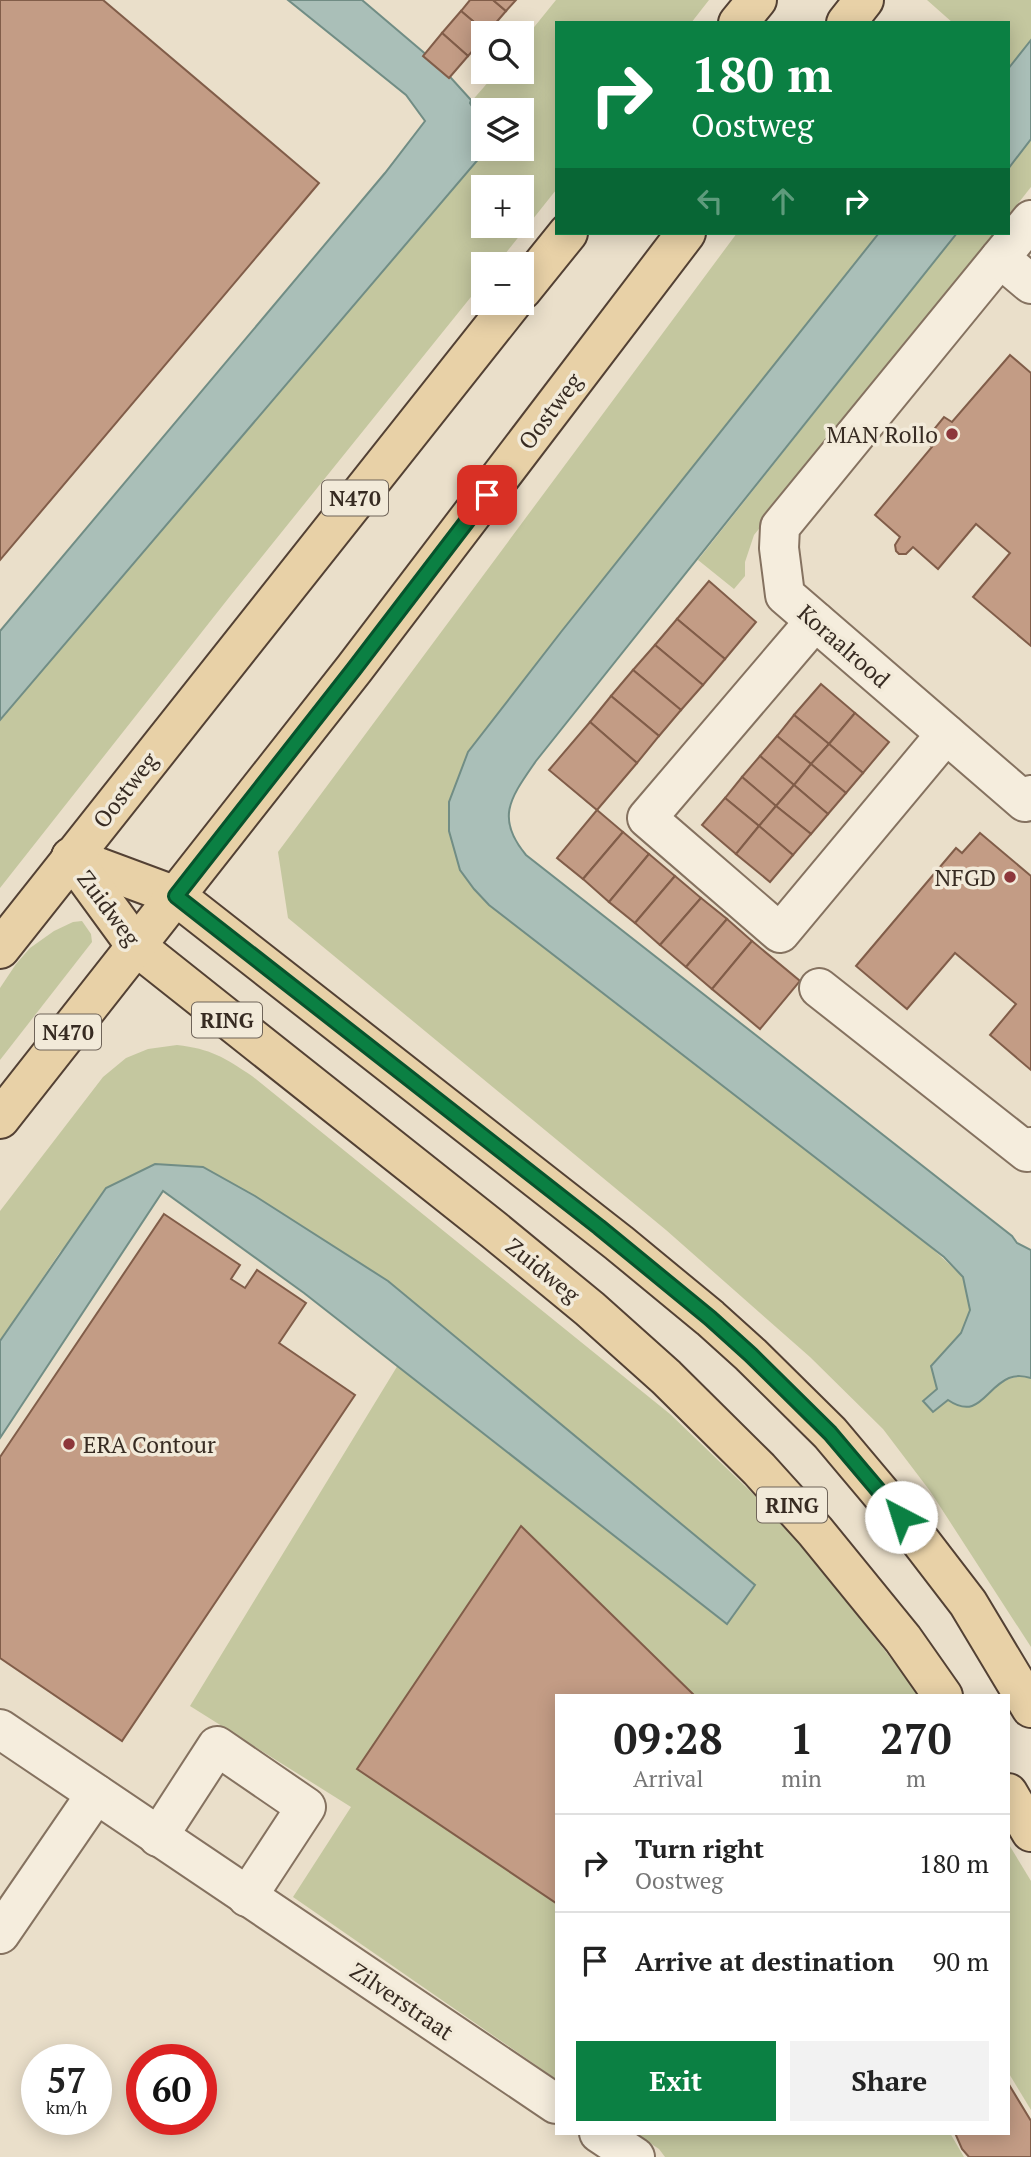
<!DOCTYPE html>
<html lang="en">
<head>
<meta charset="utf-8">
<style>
	:root { --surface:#fff; --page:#f2f2f2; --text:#222; --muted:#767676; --line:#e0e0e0; --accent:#0b8043 }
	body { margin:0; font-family:"PT Serif",serif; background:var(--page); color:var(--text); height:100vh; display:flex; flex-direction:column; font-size:26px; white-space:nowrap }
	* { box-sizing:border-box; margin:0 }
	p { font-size:23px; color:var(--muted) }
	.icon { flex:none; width:38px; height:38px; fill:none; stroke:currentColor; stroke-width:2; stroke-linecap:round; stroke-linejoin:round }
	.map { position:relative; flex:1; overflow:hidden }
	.side { position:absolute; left:555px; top:1694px; width:455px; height:441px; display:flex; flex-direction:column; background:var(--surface); border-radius:0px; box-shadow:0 4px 18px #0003 }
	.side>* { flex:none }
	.hud { position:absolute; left:555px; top:21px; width:455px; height:214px; border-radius:0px; box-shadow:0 4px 18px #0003; background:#0b8043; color:#fff; overflow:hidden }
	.buttons { position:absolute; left:471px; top:21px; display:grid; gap:14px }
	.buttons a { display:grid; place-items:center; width:63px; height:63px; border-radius:0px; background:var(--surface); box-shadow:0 4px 18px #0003; font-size:35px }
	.speed { position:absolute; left:21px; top:2044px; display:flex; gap:14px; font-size:35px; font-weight:700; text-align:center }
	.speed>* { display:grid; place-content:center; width:91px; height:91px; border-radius:50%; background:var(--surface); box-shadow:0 4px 18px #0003; line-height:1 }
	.speed small { font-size:18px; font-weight:400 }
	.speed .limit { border:10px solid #d22; background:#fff; color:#111 }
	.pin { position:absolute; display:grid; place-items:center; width:60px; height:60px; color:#fff; margin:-30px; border-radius:14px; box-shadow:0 4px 10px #0006 }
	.me { position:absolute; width:77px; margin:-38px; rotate:320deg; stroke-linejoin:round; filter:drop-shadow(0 0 5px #0008) }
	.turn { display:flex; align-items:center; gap:24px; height:147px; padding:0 21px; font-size:32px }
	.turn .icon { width:91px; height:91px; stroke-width:2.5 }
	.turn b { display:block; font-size:49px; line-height:60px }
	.lanes { display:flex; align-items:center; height:66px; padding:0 21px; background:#0003; justify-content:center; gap:35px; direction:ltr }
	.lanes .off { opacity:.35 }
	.eta { display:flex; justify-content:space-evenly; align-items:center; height:119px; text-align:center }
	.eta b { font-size:42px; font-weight:700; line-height:49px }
	.button { display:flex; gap:14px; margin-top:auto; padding:14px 21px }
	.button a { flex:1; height:80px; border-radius:0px; background:var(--accent); color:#fff; font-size:28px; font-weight:700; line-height:80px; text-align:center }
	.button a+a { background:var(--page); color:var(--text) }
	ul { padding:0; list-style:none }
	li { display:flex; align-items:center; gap:21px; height:98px; padding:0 21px; border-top:2px solid var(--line) }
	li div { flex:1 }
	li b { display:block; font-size:26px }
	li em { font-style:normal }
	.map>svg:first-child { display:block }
</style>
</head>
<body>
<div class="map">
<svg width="1031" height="2157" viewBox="0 0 1031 2157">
	<rect width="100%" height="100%" fill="#eadfca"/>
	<g fill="#c4c79f" fill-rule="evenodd">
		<path d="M 556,0 L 709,0 L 691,23 L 556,23 L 556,190 L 497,264 L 483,264 L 483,282 L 231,595 L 0,888 L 0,720 L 487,149 L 522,149 L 522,110 L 483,110 L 483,124 L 470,103 L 497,72 L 522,72 L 522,42 ZM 483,187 L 522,187 L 522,226 L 483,226 Z"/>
		<path d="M 927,0 L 1031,0 L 1031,40 L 1008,69 L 1008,23 L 953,23 Z"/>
		<path d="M 1031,139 L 1031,187 L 1008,216 L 1008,169 Z"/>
		<path d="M 737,233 L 879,233 L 561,632 L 468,752 L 449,802 L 963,1277 L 970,1310 L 961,1333 L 931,1366 C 936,1392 943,1401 969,1407 C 994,1395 999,1372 1031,1378 L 1031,1647 L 930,1491 L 883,1429 L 810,1357 L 666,1230 L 288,918 L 278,852 Z"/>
		<path d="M 957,233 L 995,233 L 754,535 L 745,562 L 745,576 L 734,589 L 698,560 Z"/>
		<path d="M 82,921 L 91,934 L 92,942 L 0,1060 L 0,988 L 16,964 L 30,948 L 54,931 L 73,922 Z"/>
		<path d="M 177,1045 C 211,1049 224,1057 252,1076 L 670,1414 L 794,1533 L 920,1696 L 556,1696 L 556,2079 L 293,1897 L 351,1807 L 190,1706 L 398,1365 L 726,1624 L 755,1585 L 388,1281 L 255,1196 L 155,1164 L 60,1252 L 0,1341 L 0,1211 L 103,1077 L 126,1058 L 148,1049 Z"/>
		<path d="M 1008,1843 L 1031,1881 L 1031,2110 L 1008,2072 Z"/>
		<path d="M 635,2133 L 950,2133 L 964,2157 L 665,2157 L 659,2149 Z"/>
	</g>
	<g fill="#aabfb8" stroke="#718d85" stroke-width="2">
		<path d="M 288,0 L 362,0 L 442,68 L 471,100 L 470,103 L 483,124 L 483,149 L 487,149 L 0,720 L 0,631 L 385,173 L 425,121 L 406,95 Z"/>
		<path d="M 1031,40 L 1031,139 L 1008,169 L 1008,69 Z"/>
		<path d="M 879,233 L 957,233 L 536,761 C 512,796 494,817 526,855 L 1012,1236 L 1017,1243 L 1031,1250 L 1031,1378 C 1023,1376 1017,1375 1009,1378 C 985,1388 979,1421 948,1400 L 933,1412 L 923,1401 L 937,1389 L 931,1366 L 961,1333 L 970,1310 L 963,1277 L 944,1257 L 489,905 L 474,889 L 460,870 L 449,831 L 449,802 L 468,752 L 561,632 Z"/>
		<path d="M 155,1164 L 203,1167 L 255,1196 L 388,1281 L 755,1585 L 727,1624 L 304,1293 L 163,1191 L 0,1438 L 0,1341 L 106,1188 Z"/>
	</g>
	<g fill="#c39c85" stroke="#815d49" stroke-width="2">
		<path d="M 0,0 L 103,0 L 319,183 L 0,560 Z"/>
		<path d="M 470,0 L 493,0 L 506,11 L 487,33 L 461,11 Z"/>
		<path d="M 493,0 L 516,0 L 506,11 Z"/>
		<path d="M 461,11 L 487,33 L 483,33 L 483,39 L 468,56 L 442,33 Z"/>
		<path d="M 442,33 L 468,56 L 449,78 L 423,56 Z"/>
		<path d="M 1010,355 L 1031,373 L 1031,646 L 973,597 L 1010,553 L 976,524 L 938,569 L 913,547 L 906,554 L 899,554 L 896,551 L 895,545 L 900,537 L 875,515 L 932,447 L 926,442 L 926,439 L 944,417 L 952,422 Z"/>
		<path d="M 709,581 L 756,622 L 725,659 L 677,619 Z"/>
		<path d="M 677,619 L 725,659 L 703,685 L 655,645 Z"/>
		<path d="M 655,645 L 703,685 L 681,710 L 633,670 Z"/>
		<path d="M 633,670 L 681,710 L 659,736 L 611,696 Z"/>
		<path d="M 821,684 L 855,713 L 829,744 L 794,715 Z"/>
		<path d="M 611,696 L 659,736 L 637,763 L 590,722 Z"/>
		<path d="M 855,713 L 889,742 L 863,773 L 829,744 Z"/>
		<path d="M 794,715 L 829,744 L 811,764 L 777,736 Z"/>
		<path d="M 590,722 L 637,763 L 597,810 L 549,770 Z"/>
		<path d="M 777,736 L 811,764 L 794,785 L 760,756 Z"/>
		<path d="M 829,744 L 863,773 L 846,793 L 811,764 Z"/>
		<path d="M 760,756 L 794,785 L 776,806 L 742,777 Z"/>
		<path d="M 811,764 L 846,793 L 828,814 L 794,785 Z"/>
		<path d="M 742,777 L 776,806 L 759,826 L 725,798 Z"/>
		<path d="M 794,785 L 828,814 L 811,834 L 776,806 Z"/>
		<path d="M 725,798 L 759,826 L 736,854 L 702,825 Z"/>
		<path d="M 776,806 L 811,834 L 793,855 L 759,826 Z"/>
		<path d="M 597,810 L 623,832 L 583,879 L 557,858 Z"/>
		<path d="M 759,826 L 793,855 L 770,882 L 736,854 Z"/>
		<path d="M 623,832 L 649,854 L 609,902 L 583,879 Z"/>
		<path d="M 980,833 L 1031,876 L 1031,1070 L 990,1035 L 1016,1004 L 955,953 L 907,1009 L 856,966 L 956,848 L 962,853 Z"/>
		<path d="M 649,854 L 675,876 L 635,923 L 609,902 Z"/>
		<path d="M 675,876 L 701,898 L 660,945 L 635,923 Z"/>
		<path d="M 701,898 L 727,919 L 686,967 L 660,945 Z"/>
		<path d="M 727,919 L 752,941 L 712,989 L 686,967 Z"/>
		<path d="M 752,941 L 800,981 L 760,1029 L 712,989 Z"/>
		<path d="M 164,1214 L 240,1265 L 231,1279 L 245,1288 L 257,1270 L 306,1303 L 279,1343 L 355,1395 L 122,1741 L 0,1658 L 0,1457 Z"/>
		<path d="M 521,1526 L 695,1696 L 556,1696 L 556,1903 L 357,1769 Z"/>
		<path d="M 1008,2083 L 1031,2121 L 1031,2157 L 969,2157 L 962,2149 L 955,2133 L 1008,2133 Z"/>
	</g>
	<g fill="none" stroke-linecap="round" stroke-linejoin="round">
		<defs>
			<g id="minor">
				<path d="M 1031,220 L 780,527 L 779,548 L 785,595 L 1025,802 L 1031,795"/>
				<path d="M 1000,258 L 1031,284"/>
				<path d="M 815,621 L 647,818 L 780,933 L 946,734"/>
				<path d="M 819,988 L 1027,1152 L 1031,1147"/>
				<path d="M 0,1729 L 556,2104"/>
				<path d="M 158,1837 L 217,1746 L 306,1807 L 247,1897"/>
				<path d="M 0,1934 L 96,1794"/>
				<path d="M 599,2133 L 635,2157"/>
			</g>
			<g id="major">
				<path d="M 738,23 L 757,0"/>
				<path d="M 846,23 L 864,0"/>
				<path d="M 522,290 L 568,233"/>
				<path d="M 71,857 L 176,896 L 619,1243 L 710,1318 L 751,1355 L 830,1433 L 915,1534 L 968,1603 L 1031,1708"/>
				<path d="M 71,857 L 136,946 L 494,1230 L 590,1309 L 666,1377 L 759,1469 L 815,1531 L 903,1639 L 943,1696"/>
				<path d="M 0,949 L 512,303"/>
				<path d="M 0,1119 L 354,669 L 686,233"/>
				<path d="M 1008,1793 L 1031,1832"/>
			</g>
		</defs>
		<use href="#minor" stroke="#857260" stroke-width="42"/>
		<use href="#major" stroke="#534134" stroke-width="42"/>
		<use href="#minor" stroke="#f5eddd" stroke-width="38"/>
		<use href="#major" stroke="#e8d1a7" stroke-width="38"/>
	</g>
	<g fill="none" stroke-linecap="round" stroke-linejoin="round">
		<defs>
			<path id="route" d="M 487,495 L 354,669 L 176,896 L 599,1227 L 710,1318 L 751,1355 L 830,1433 L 901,1517"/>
		</defs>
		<use href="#route" stroke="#07532c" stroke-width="18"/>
		<use href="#route" stroke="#0b8043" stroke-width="12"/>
	</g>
	<g fill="#8d373b" stroke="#f2ead9" stroke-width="2.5">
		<circle cx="952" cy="434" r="7"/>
		<circle cx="1010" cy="877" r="7"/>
		<circle cx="69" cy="1444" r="7"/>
	</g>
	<g text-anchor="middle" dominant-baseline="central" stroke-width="7" stroke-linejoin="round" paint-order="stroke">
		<g fill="#f2ead9" stroke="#6f6459" stroke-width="2">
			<rect x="322" y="480.5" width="66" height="35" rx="5"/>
			<rect x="192" y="1002.5" width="70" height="35" rx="5"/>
			<rect x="35" y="1014.5" width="66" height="35" rx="5"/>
			<rect x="757" y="1487.5" width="70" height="35" rx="5"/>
		</g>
		<g font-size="21" font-weight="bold" fill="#372b22">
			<text x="355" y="498">N470</text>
			<text x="227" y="1020">RING</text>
			<text x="68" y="1032">N470</text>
			<text x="792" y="1505">RING</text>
		</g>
		<g font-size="23" fill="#372b22" stroke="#f2ead9">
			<text transform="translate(550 411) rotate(-53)">Oostweg</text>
			<text transform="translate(844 646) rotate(41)">Koraalrood</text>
			<text transform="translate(125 790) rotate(-52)">Oostweg</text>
			<text transform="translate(109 908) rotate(53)">Zuidweg</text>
			<text transform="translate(543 1270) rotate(39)">Zuidweg</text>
			<text transform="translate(402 2001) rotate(34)">Zilverstraat</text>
		</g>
		<g font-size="23" fill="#372b22" stroke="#f2ead9" text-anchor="end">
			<text x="938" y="434">MAN Rollo</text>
			<text x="996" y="877">NFGD</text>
			<text x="83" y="1444" text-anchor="start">ERA Contour</text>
		</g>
	</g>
</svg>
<div class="buttons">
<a><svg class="icon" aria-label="search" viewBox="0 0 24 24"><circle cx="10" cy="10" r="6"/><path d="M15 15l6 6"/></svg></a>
<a><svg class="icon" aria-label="layers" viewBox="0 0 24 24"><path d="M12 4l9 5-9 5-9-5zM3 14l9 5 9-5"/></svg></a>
<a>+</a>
<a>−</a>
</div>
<div class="speed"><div>57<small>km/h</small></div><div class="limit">60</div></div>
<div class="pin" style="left:487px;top:495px;background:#d93025"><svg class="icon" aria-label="arrive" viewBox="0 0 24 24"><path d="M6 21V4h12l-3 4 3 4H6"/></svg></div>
<svg class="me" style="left:901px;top:1517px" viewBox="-20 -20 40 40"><circle r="19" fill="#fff"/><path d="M0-13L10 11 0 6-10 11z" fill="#0b8043"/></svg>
<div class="hud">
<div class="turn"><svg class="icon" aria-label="right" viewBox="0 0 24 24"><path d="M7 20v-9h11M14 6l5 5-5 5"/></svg><div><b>180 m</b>Oostweg</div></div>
<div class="lanes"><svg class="icon off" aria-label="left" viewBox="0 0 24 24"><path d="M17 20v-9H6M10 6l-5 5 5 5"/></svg><svg class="icon off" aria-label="ahead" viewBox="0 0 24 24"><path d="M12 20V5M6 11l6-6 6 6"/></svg><svg class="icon" aria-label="right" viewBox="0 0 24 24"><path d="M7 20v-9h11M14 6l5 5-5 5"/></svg></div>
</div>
<section class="side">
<div class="eta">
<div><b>09:28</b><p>Arrival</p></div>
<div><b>1</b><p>min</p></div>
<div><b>270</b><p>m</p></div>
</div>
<ul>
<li><svg class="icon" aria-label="right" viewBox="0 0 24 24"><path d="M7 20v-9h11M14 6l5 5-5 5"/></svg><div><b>Turn right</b><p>Oostweg</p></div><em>180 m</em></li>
<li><svg class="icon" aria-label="arrive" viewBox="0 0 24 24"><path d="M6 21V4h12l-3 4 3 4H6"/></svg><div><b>Arrive at destination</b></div><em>90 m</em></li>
</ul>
<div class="button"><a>Exit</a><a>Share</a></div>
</section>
</div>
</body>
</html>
